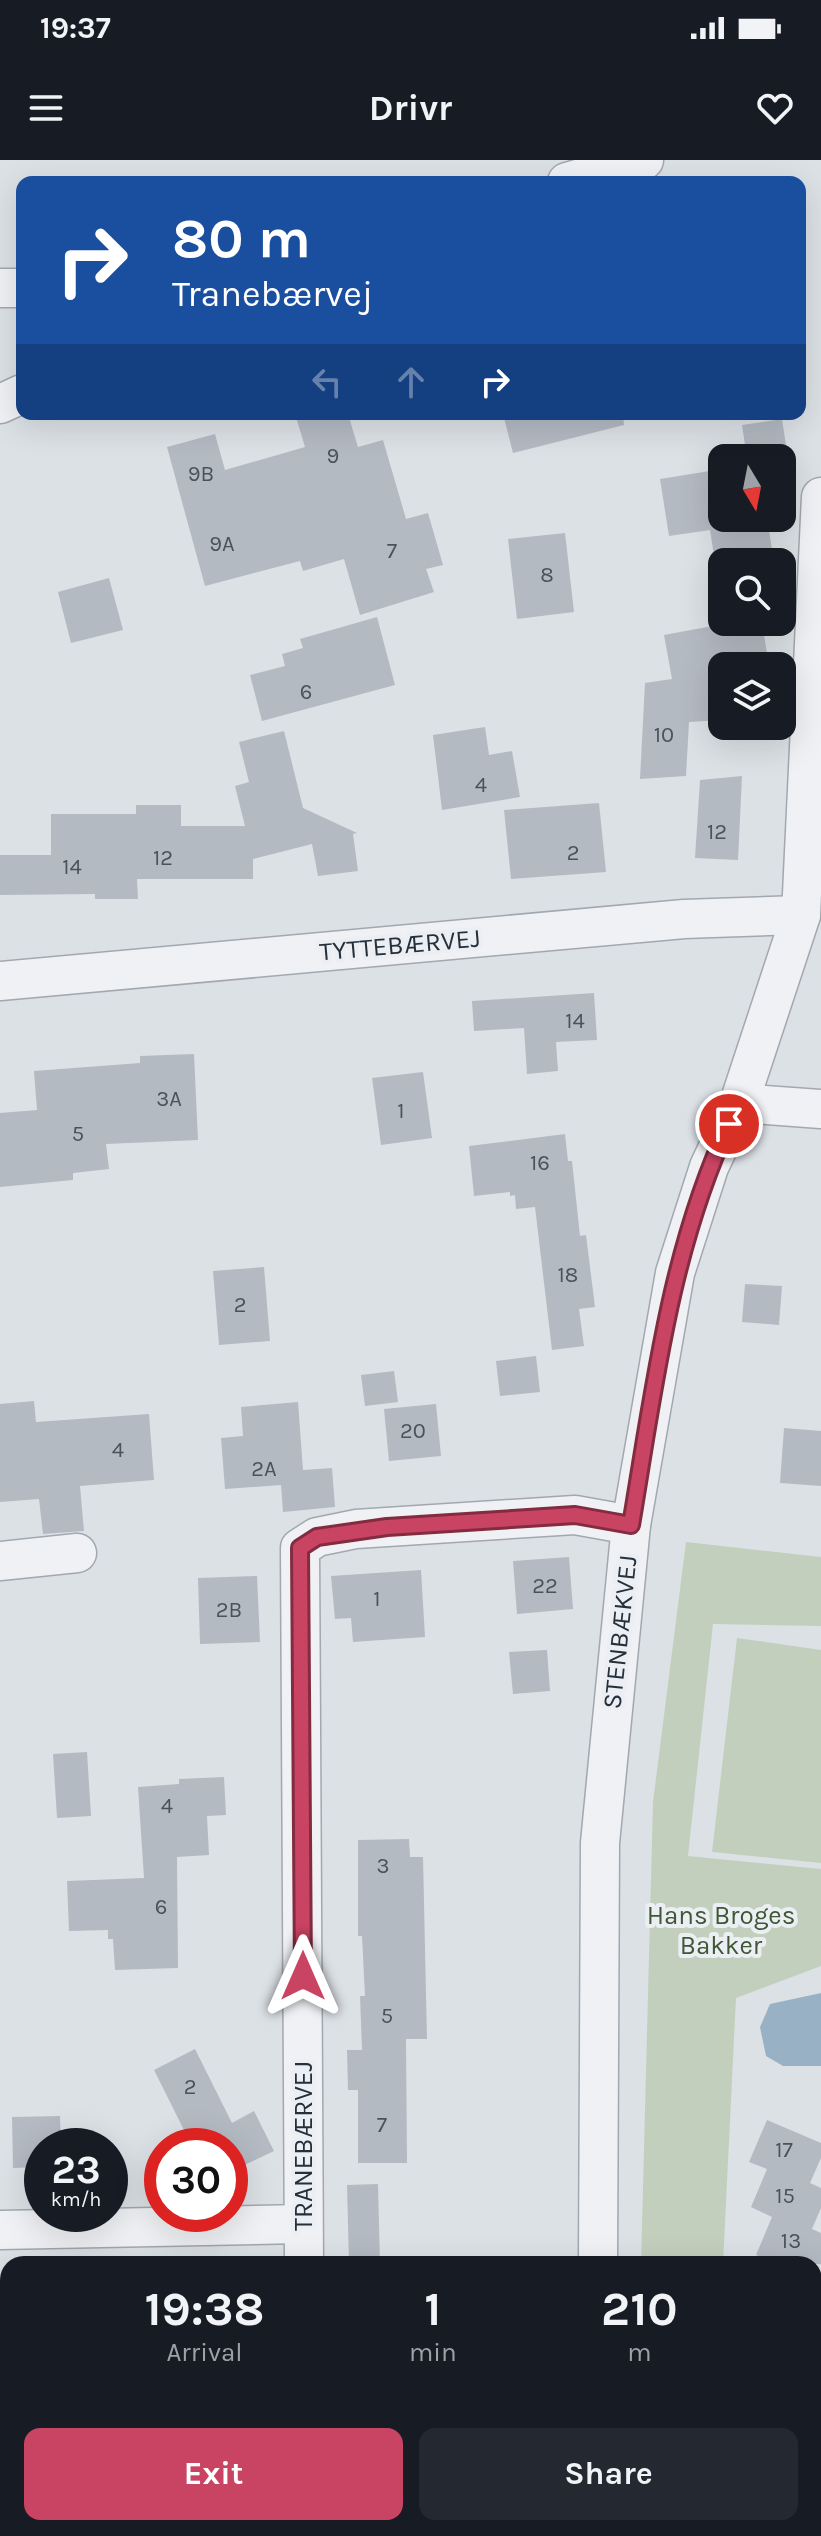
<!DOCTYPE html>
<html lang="en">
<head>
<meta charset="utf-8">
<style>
	:root { --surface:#171b24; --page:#242831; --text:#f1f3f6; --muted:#9ea1a6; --accent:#c94362 }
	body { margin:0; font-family:Karla,sans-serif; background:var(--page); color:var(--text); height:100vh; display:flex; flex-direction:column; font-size:30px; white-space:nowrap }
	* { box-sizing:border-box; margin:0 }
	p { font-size:26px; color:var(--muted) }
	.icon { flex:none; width:44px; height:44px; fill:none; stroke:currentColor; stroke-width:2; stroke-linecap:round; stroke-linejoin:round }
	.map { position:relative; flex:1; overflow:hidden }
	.side { position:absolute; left:0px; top:2096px; width:822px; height:280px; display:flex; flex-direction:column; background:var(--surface); border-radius:24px 24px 0 0; box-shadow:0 8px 32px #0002 }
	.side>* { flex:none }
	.banner { position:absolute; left:16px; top:16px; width:790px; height:244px; border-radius:16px; box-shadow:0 8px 32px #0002; background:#1a4fa0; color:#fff; overflow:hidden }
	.needle { width:52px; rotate:170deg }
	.fabs { position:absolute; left:708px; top:284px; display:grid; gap:16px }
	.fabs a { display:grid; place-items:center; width:88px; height:88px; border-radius:16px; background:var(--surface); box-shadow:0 8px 32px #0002; font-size:40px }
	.speed { position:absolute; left:24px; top:1968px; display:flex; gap:16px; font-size:40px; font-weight:700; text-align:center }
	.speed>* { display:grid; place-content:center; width:104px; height:104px; border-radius:50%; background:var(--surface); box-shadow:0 8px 32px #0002; line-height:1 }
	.speed small { font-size:20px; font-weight:400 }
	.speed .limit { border:12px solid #d22; background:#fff; color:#111 }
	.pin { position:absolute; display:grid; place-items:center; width:68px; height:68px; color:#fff; margin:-34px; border:4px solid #fff; border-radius:50%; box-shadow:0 2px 8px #0007 }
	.me { position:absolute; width:88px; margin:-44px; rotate:0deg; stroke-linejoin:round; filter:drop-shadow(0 0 6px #0008) }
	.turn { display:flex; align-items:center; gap:28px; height:168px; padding:0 24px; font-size:36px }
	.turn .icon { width:104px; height:104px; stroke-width:2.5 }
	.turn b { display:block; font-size:56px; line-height:68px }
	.lanes { display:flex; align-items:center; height:76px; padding:0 24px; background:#0003; justify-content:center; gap:40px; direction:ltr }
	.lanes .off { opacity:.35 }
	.eta { display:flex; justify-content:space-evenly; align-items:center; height:136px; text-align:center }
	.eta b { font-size:48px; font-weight:700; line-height:56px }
	.action { display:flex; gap:16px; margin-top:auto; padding:16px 24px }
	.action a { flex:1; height:92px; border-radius:16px; background:var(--accent); color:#fff; font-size:32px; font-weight:700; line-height:92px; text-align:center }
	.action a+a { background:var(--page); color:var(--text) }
	.status { display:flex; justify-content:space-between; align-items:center; height:56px; padding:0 40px; background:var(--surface); direction:ltr }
	.status svg { height:22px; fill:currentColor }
	header { display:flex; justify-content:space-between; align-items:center; height:104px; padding:0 24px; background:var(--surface); font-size:36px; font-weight:700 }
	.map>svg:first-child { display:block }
</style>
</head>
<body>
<div class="status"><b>19:37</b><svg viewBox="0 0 49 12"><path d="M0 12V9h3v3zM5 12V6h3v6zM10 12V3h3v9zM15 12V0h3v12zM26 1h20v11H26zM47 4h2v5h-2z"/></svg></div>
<header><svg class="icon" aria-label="menu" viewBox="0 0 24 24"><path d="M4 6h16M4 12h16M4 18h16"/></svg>Drivr<svg class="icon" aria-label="heart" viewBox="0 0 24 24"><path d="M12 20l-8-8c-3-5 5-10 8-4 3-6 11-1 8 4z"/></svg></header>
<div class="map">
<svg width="821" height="2376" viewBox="0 0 821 2376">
	<rect width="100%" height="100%" fill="#dce1e6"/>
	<g fill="#c3cfbd">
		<path d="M 686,1382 L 821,1397 L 821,1466 L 713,1464 L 688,1696 L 821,1709 L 821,1806 L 736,1838 L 723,2104 L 641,2104 L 653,1642 Z"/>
		<path d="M 737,1478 L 821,1490 L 821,1703 L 712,1692 Z"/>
	</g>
	<path fill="#98b1c5" d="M 821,1833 L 821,1906 L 783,1906 L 766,1896 L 760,1867 L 770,1844 Z"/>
	<g fill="#b4bac2">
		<path d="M 295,254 L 348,254 L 358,287 L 383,280 L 406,359 L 428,353 L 443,405 L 426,409 L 434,432 L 360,455 L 344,399 L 303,411 L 300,401 L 205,426 L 167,287 L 215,274 L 225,310 L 305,287 Z"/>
		<path d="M 503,254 L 623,254 L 624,265 L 513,293 Z"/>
		<path d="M 782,259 L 788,298 L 747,298 L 742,265 Z"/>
		<path d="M 722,309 L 722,358 L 767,358 L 773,395 L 763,396 L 764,402 L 715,402 L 710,370 L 669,376 L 660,319 Z"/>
		<path d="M 565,373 L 574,452 L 517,459 L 508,379 Z"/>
		<path d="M 109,418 L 123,470 L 71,483 L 58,432 Z"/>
		<path d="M 377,457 L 395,525 L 262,561 L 250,515 L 285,506 L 282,494 L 303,488 L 300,479 Z"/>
		<path d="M 734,462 L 762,462 L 769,506 L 722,506 L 722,560 L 689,562 L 686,616 L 640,619 L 645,523 L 672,519 L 664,475 Z"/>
		<path d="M 485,567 L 489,595 L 512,591 L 520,637 L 442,650 L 433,575 Z"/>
		<path d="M 284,571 L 303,648 L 357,673 L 353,674 L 358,711 L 318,716 L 312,684 L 253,699 L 253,719 L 137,719 L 138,739 L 95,739 L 95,734 L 0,735 L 0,695 L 51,695 L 51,654 L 136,654 L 136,645 L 181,645 L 181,666 L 245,666 L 235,626 L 249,622 L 239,582 Z"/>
		<path d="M 742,616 L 738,700 L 695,698 L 700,620 Z"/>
		<path d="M 599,643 L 606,712 L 511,719 L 504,650 Z"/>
		<path d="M 594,833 L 597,880 L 556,882 L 558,911 L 527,914 L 524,868 L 474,871 L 472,841 Z"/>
		<path d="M 194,894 L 198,980 L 106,984 L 109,1009 L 73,1013 L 73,1020 L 0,1027 L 0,953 L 37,950 L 34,911 L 140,903 L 140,896 Z"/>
		<path d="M 423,912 L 432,978 L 381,985 L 372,918 Z"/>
		<path d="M 565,974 L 568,1001 L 572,1001 L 580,1076 L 586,1075 L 595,1147 L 579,1149 L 584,1186 L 552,1190 L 535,1047 L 516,1049 L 515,1035 L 510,1036 L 510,1032 L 474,1036 L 469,986 Z"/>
		<path d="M 264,1107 L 270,1181 L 219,1185 L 213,1111 Z"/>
		<path d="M 745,1124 L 782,1126 L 779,1165 L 742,1162 Z"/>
		<path d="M 536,1196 L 540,1232 L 500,1236 L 496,1201 Z"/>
		<path d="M 394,1211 L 398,1242 L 365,1246 L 361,1215 Z"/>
		<path d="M 34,1241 L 36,1262 L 149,1254 L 154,1320 L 80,1326 L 84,1371 L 43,1374 L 39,1339 L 0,1342 L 0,1244 Z"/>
		<path d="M 298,1242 L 303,1310 L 332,1308 L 335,1347 L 283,1352 L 281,1325 L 225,1329 L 221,1278 L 243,1276 L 241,1247 Z"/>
		<path d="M 436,1244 L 441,1296 L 389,1301 L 384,1249 Z"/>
		<path d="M 784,1268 L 821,1271 L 821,1326 L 780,1323 Z"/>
		<path d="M 569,1397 L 573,1449 L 517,1454 L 513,1401 Z"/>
		<path d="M 421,1410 L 425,1477 L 353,1482 L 351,1458 L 335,1459 L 331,1416 Z"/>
		<path d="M 257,1416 L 260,1482 L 200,1484 L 198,1418 Z"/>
		<path d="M 547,1490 L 550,1531 L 513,1534 L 509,1492 Z"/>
		<path d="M 87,1592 L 91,1656 L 57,1658 L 53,1594 Z"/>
		<path d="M 224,1617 L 226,1655 L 207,1656 L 209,1695 L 177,1697 L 178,1808 L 115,1810 L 113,1779 L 108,1779 L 108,1770 L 69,1771 L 67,1721 L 144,1718 L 138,1627 L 179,1624 L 179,1619 Z"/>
		<path d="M 409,1679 L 410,1697 L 423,1697 L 427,1879 L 406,1879 L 407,2003 L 358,2003 L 358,1930 L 348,1930 L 347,1890 L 362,1890 L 360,1836 L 365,1836 L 362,1776 L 358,1776 L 358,1680 Z"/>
		<path d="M 195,1889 L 232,1963 L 254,1951 L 274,1991 L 230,2012 L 230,1986 L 192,1986 L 154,1910 Z"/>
		<path d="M 60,1956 L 61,1986 L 42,1986 L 42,2007 L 13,2008 L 12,1957 Z"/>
		<path d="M 767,1960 L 821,1983 L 821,1998 L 810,2023 L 821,2028 L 821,2048 L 812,2069 L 821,2073 L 821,2104 L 778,2104 L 756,2095 L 772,2057 L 751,2047 L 767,2009 L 749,2002 Z"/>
		<path d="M 378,2024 L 380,2104 L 349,2104 L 347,2025 Z"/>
	</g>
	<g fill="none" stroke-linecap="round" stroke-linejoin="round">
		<defs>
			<g id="minor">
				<path d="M 567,22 L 644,0"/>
				<path d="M 0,128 L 22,128"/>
				<path d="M 0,244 L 22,234"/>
				<path d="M 0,821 L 684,759 L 801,755"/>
				<path d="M 739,943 L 821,949"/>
				<path d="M 0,1401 L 77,1393"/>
				<path d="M 0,2070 L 303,2064"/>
				<path d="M 304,2104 L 300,1388 L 317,1377 L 356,1369 L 575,1355 L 631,1365"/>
				<path d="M 598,2104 L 600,1683 L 631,1365 L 675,1113 L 709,1007 L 739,943 L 801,755 L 821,337"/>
				<path d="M 300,2376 L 302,2368"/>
				<path d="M 592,2376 L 592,2368"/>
			</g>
		</defs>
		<use href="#minor" stroke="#a2a8af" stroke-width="41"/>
		<use href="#minor" stroke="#eff1f4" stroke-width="38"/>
	</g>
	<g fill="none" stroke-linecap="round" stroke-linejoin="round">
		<defs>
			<path id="route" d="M 303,1816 L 300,1388 L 317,1377 L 387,1367 L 575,1355 L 631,1365 C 654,1229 670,1090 729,964"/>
		</defs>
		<use href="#route" stroke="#832c40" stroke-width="20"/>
		<use href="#route" stroke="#c94362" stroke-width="14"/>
	</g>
	<g text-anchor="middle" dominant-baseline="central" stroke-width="8" stroke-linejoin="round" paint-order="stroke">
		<g font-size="22" fill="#4a525d">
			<text x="333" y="296">9</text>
			<text x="201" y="314">9B</text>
			<text x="222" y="384">9A</text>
			<text x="392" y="391">7</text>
			<text x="547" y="415">8</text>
			<text x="306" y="532">6</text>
			<text x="664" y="575">10</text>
			<text x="481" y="625">4</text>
			<text x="717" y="672">12</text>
			<text x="573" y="693">2</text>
			<text x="163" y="698">12</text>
			<text x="72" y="707">14</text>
			<text x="575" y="861">14</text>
			<text x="169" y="939">3A</text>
			<text x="401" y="951">1</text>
			<text x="78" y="974">5</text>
			<text x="540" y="1003">16</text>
			<text x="568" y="1115">18</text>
			<text x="240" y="1145">2</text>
			<text x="413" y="1271">20</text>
			<text x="118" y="1290">4</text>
			<text x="264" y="1309">2A</text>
			<text x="545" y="1426">22</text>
			<text x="377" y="1439">1</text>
			<text x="229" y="1450">2B</text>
			<text x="167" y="1646">4</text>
			<text x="383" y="1706">3</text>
			<text x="161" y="1747">6</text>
			<text x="387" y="1856">5</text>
			<text x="190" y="1927">2</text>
			<text x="382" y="1965">7</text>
			<text x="784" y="1990">17</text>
			<text x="785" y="2036">15</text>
			<text x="791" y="2081">13</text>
		</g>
		<g font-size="26" fill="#26303b" stroke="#ebeff4">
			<text transform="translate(400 785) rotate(-5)">TYTTEBÆRVEJ</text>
			<text transform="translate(620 1472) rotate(-84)">STENBÆKVEJ</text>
			<text transform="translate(303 1986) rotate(-90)">TRANEBÆRVEJ</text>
		</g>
		<g font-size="26" fill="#3e5734" stroke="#ebeff4">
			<text x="721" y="1755">Hans Broges<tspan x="721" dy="30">Bakker</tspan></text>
		</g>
	</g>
</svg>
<div class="fabs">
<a><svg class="needle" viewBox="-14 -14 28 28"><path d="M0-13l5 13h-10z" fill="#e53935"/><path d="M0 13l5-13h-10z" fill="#9ea1a6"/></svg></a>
<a><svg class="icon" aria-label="search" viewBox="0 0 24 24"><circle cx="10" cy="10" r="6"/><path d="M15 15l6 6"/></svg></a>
<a><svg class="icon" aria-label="layers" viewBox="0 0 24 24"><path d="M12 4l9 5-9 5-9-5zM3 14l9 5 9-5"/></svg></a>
</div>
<div class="speed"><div>23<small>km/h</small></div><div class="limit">30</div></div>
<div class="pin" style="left:729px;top:964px;background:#d93025"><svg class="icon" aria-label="arrive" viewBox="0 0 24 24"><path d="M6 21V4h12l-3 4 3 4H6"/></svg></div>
<svg class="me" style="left:303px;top:1816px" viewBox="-20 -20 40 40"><path d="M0-17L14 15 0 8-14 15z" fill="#c94362" stroke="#fff" stroke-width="4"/></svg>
<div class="banner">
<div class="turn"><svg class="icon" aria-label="right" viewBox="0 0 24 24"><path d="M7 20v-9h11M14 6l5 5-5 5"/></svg><div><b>80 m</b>Tranebærvej</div></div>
<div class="lanes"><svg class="icon off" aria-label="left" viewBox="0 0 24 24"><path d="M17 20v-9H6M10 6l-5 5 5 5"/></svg><svg class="icon off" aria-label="ahead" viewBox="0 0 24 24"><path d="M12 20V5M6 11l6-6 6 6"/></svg><svg class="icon" aria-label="right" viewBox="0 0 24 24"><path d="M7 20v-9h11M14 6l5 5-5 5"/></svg></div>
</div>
<section class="side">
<div class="eta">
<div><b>19:38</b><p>Arrival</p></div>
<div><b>1</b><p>min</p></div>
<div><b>210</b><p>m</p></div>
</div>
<div class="action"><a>Exit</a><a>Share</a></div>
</section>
</div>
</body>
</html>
